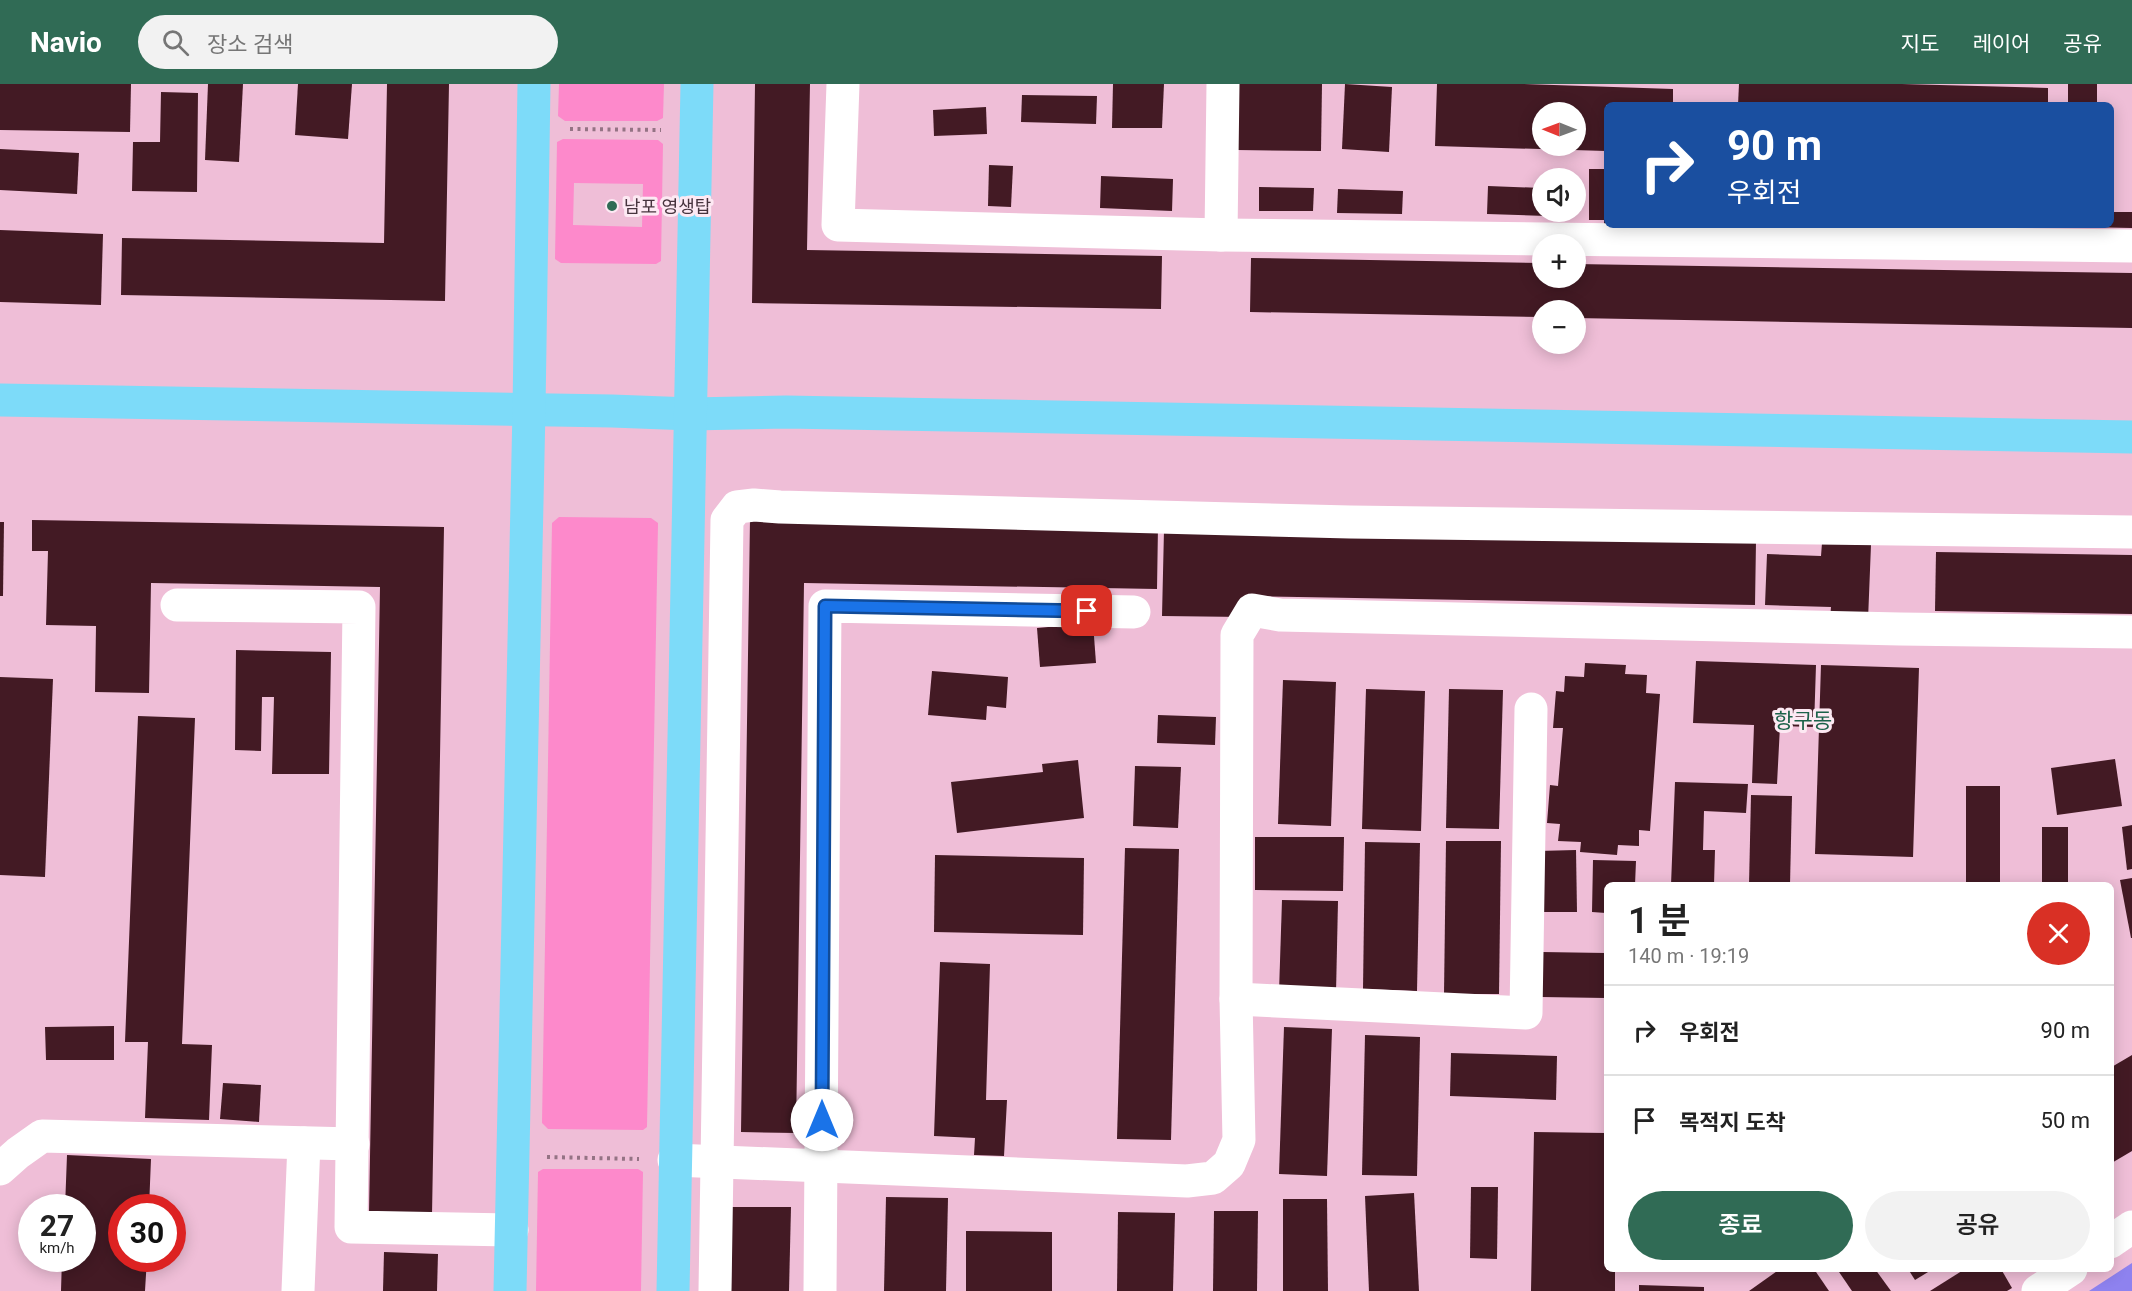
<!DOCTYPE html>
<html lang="ko">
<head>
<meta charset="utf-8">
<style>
	:root { --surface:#fff; --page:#f2f2f2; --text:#222; --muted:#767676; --line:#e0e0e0; --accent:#306b55 }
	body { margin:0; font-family:Roboto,"Noto Sans KR",sans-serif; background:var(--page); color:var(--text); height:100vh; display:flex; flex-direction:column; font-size:22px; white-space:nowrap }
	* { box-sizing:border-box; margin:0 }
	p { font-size:20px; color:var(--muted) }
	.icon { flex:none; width:33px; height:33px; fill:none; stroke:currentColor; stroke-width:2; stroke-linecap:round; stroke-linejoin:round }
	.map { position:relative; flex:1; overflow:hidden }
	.sheet { position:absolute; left:1604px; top:798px; width:510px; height:390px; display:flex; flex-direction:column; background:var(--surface); border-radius:9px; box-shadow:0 3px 15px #0003 }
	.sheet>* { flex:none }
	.top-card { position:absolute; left:1604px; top:18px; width:510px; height:126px; border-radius:9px; box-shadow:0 3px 15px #0003; background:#1a4fa0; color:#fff; overflow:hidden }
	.needle { width:39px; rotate:271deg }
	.tools { position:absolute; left:1532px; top:18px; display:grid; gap:12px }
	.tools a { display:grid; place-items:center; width:54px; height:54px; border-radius:50%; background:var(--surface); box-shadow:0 3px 15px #0003; font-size:30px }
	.speed { position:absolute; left:18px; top:1110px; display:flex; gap:12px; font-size:30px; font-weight:700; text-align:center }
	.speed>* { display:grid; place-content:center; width:78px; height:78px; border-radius:50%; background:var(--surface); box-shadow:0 3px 15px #0003; line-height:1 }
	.speed small { font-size:15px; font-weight:400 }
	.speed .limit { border:9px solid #d22; background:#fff; color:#111 }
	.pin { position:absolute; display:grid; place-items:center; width:51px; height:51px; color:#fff; margin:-26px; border-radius:12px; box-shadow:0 3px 9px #0006 }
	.me { position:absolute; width:66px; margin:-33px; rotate:0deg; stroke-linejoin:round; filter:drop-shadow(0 0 4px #0008) }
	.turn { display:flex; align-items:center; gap:21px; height:126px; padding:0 24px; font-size:27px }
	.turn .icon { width:78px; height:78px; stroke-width:2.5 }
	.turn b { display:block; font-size:42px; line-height:51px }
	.round { display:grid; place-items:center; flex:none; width:63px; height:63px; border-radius:32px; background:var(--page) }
	.head { display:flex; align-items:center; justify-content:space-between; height:102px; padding:0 24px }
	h1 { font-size:36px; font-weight:600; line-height:45px }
	.cta { display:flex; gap:12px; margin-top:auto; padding:12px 24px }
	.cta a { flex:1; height:69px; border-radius:36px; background:var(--accent); color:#fff; font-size:24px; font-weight:600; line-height:69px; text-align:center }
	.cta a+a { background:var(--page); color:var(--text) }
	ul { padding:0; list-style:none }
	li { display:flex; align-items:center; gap:18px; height:90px; padding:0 24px; border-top:2px solid var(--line) }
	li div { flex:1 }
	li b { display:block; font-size:22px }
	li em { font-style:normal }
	header { display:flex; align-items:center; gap:36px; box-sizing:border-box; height:84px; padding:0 30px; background:var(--accent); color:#fff }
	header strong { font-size:28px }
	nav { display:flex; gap:33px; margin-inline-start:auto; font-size:21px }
	.search { width:420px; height:54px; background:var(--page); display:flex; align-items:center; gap:15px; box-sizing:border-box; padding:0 21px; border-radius:33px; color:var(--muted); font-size:22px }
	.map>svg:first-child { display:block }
</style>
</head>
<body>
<header>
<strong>Navio</strong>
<div class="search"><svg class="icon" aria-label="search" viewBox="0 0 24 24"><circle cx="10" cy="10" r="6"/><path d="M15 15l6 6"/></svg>장소 검색</div>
<nav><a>지도</a><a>레이어</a><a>공유</a></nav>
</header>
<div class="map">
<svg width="2132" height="1207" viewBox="0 0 2132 1207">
	<rect width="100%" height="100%" fill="#efbed7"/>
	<g fill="#fd89cb" fill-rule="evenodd">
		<path d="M 559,0 L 664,0 L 663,34 L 657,37 L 565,37 L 558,32 Z"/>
		<path d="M 563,55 L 658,56 L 663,60 L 661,177 L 656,180 L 561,179 L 555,175 L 557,58 ZM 574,99 L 643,100 L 642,143 L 573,141 Z"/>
		<path d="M 559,433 L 651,434 L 658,439 L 647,1043 L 643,1046 L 548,1045 L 542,1039 L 552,439 Z"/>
		<path d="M 543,1085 L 638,1085 L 643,1088 L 641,1207 L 536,1207 L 538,1088 Z"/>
	</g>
	<path fill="#8e82ef" d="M 2132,1179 L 2132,1207 L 2089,1207 Z"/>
	<g fill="#431a24" fill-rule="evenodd">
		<path d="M 0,0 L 131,0 L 130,48 L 0,46 Z"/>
		<path d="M 208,0 L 243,0 L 239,78 L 205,76 Z"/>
		<path d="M 298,0 L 352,0 L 348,55 L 295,51 Z"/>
		<path d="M 387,0 L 449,0 L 445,217 L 121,211 L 122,154 L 384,159 Z"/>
		<path d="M 755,0 L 810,0 L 807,166 L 1162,172 L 1161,225 L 752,219 Z"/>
		<path d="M 1113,0 L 1164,0 L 1162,44 L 1112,44 Z"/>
		<path d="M 1238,0 L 1322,0 L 1321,67 L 1237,66 Z"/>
		<path d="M 1345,0 L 1392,3 L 1389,68 L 1342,65 Z"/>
		<path d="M 1437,0 L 1523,0 L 1673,5 L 1673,21 L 1606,21 L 1606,67 L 1435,62 ZM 1542,28 L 1575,28 L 1575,62 L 1542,62 Z"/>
		<path d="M 1739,0 L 1902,0 L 2048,4 L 2048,21 L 1738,21 Z"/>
		<rect x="2068" y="0" width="29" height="21"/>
		<path d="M 161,8 L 198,9 L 197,108 L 132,107 L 133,58 L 160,58 Z"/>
		<path d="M 1022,11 L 1097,12 L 1096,40 L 1021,38 Z"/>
		<path d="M 986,23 L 987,50 L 934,52 L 933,26 Z"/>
		<path d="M 0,65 L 79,69 L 77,110 L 0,106 Z"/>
		<path d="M 989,81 L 1013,82 L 1011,123 L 988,122 Z"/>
		<path d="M 1589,85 L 1606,85 L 1606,141 L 1604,146 L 1604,136 L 1589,136 Z"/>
		<path d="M 1101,92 L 1173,95 L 1172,127 L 1100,124 Z"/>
		<path d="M 1488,102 L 1542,104 L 1542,128 L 1548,128 L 1547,132 L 1487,130 Z"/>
		<path d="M 1259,103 L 1314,104 L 1313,127 L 1259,127 Z"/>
		<path d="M 1338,105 L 1403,107 L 1402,130 L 1337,129 Z"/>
		<path d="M 2110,128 L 2132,128 L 2132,144 L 2082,143 L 2082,141 L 2110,141 Z"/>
		<path d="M 0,146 L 103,150 L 101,221 L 0,218 Z"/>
		<path d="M 1251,174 L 1542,179 L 1542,194 L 1575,194 L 1575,180 L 2132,189 L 2132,244 L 1575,234 L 1575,226 L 1542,226 L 1542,233 L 1250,228 Z"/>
		<path d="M 750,435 L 1158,442 L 1157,505 L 804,499 L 796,1049 L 741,1048 Z"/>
		<path d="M 32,436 L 444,443 L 432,1131 L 369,1130 L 380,503 L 151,499 L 149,609 L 95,608 L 96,542 L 46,541 L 48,467 L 32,467 Z"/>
		<path d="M 0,438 L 4,438 L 3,512 L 0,512 Z"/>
		<path d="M 1164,446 L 1756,457 L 1755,521 L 1244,512 L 1244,533 L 1162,532 Z"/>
		<path d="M 1822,459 L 1871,461 L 1868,536 L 1830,535 L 1831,523 L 1765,521 L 1767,470 L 1821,472 Z"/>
		<path d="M 1936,468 L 2132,471 L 2132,530 L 1935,527 Z"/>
		<path d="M 1093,539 L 1096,579 L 1040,583 L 1037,544 Z"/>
		<path d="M 236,566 L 331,568 L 329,690 L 272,690 L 274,613 L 262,613 L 261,667 L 235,666 Z"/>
		<path d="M 1696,577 L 1816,581 L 1814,643 L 1780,642 L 1777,700 L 1752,699 L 1754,641 L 1693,639 Z"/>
		<path d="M 1585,579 L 1626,581 L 1625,590 L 1647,591 L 1646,609 L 1660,610 L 1650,747 L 1639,746 L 1639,762 L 1618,761 L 1617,771 L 1580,768 L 1581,758 L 1558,757 L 1560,740 L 1547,739 L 1550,701 L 1558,702 L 1563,644 L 1553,644 L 1556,607 L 1564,608 L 1565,592 L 1584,593 Z"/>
		<path d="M 1821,581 L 1919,584 L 1913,773 L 1815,770 Z"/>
		<path d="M 932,587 L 1008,593 L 1006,624 L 987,622 L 986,636 L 928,631 Z"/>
		<path d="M 0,593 L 53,595 L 45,793 L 0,791 Z"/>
		<path d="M 1283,596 L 1336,598 L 1331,742 L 1278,740 Z"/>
		<path d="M 1366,605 L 1425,607 L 1421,747 L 1362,745 Z"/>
		<path d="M 1449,605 L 1503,606 L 1499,745 L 1446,744 Z"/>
		<path d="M 1158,631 L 1216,633 L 1215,661 L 1157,659 Z"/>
		<path d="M 138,632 L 195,634 L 182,960 L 212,961 L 209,1036 L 145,1034 L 148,958 L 125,958 Z"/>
		<path d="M 2115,675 L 2122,722 L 2057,731 L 2051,684 Z"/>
		<path d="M 1078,676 L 1084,734 L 957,749 L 951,698 L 1043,688 L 1042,680 Z"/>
		<path d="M 1135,682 L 1181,683 L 1178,744 L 1133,742 Z"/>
		<path d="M 1675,698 L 1748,700 L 1746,729 L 1704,727 L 1703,766 L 1715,766 L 1714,801 L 1671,801 Z"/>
		<rect x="1966" y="702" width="34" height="99"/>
		<path d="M 1751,711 L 1792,712 L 1790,801 L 1749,801 Z"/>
		<path d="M 2132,741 L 2132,785 L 2127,786 L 2122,743 Z"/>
		<rect x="2042" y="743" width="26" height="58"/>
		<path d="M 1255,753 L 1344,753 L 1343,807 L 1255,806 Z"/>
		<path d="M 1446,757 L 1501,757 L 1499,910 L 1444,910 Z"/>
		<path d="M 1365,758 L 1420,759 L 1417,907 L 1363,905 Z"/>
		<path d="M 1125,764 L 1179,765 L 1171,1056 L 1117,1055 Z"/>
		<path d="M 1576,766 L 1577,828 L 1539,828 L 1538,767 Z"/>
		<path d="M 935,771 L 1084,774 L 1083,851 L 934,848 Z"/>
		<path d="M 1593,776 L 1636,777 L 1635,801 L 1606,801 L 1606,829 L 1592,828 Z"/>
		<path d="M 2132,794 L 2132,854 L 2131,854 L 2120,796 Z"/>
		<path d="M 1282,816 L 1338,817 L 1336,909 L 1279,908 Z"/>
		<path d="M 1542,868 L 1606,869 L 1606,914 L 1541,913 Z"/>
		<path d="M 940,878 L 990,880 L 986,1016 L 1007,1016 L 1004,1072 L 974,1071 L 975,1054 L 934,1052 Z"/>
		<path d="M 114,942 L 114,976 L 46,976 L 45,943 Z"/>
		<path d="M 1284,943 L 1332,945 L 1327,1092 L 1279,1090 Z"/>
		<path d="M 1365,951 L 1420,953 L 1417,1092 L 1362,1091 Z"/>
		<path d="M 1451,969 L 1557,972 L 1556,1016 L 1450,1012 Z"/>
		<path d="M 2132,971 L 2132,1067 L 2110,1080 L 2110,984 Z"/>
		<path d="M 223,999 L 261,1001 L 259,1038 L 220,1035 Z"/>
		<path d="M 1534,1048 L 1606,1049 L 1606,1185 L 1615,1185 L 1615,1207 L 1531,1207 Z"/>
		<path d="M 67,1071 L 151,1075 L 149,1124 L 122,1124 L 122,1174 L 147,1174 L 145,1207 L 61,1207 L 62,1174 L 82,1174 L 82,1124 L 65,1124 Z"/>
		<path d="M 1471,1103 L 1498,1103 L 1497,1175 L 1470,1174 Z"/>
		<path d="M 1414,1109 L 1419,1207 L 1369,1207 L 1365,1112 Z"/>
		<path d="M 886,1113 L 948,1114 L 946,1207 L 884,1207 Z"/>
		<path d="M 1283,1115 L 1327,1115 L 1328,1207 L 1283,1207 Z"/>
		<path d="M 732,1123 L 791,1123 L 789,1207 L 731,1207 Z"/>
		<path d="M 1214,1127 L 1258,1127 L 1257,1207 L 1213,1207 Z"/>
		<path d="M 1118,1128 L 1175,1129 L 1173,1207 L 1117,1207 Z"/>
		<path d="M 966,1147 L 1052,1148 L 1052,1207 L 966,1207 Z"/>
		<path d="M 384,1168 L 438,1170 L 437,1207 L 383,1207 Z"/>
		<path d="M 1780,1185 L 1814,1185 L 1829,1207 L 1749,1207 Z"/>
		<path d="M 1837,1185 L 1875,1185 L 1891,1207 L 1852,1207 Z"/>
		<path d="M 1908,1185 L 1933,1185 L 1915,1196 Z"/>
		<path d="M 1965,1185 L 2001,1185 L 2012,1204 L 2007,1207 L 1930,1207 Z"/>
		<path d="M 1639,1201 L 1704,1203 L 1704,1207 L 1639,1207 Z"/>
	</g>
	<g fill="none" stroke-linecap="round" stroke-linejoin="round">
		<g stroke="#947384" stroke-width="4" stroke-dasharray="3 4.5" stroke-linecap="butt">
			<path d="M 570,45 L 661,46"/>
			<path d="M 547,1073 L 639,1075"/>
		</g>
		<g stroke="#fff" stroke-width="33">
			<path d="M 843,0 L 838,141 L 1221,151 L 2132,162"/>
			<path d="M 1221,151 L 1223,0"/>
			<path d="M 177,521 L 359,523 L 351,1143 L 512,1146"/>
			<path d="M 1236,915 L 1526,929 L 1531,625"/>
			<path d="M 674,1076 L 1187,1097 L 1213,1094 L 1229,1080 L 1239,1056 L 1236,915 L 1237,551 L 1252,526 L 1280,531 L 1900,545 L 2132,548"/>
			<path d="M 0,1085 L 18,1069 L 42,1052 L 353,1060"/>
			<path d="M 2110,1158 L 2132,1143"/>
			<path d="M 298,1207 L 304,1059"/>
			<path d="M 715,1207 L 727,436 L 737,423 L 754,421 L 780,423 L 1350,438 L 2132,448"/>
			<path d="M 820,1207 L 825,522 L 1134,528"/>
			<path d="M 2038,1207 L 2071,1185"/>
		</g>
		<g stroke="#7ddbf9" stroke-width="33">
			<path d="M 0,316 L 612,327 L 691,330 L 786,328 L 2132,353"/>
			<path d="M 510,1207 L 529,325 L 534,0"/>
			<path d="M 673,1207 L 697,0"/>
		</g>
	</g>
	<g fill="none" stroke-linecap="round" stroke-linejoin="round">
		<defs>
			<path id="route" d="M 822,1036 L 825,522 L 1087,527"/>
		</defs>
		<use href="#route" stroke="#114b97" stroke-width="15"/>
		<use href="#route" stroke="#1a73e8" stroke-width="10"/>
	</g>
	<circle fill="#306b55" stroke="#fde9f3" stroke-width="2" cx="612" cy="122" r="6"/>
	<g text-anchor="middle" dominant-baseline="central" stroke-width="6" stroke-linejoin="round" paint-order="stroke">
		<g font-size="18" fill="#47343e" stroke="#fde9f3" text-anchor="start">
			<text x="624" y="122">남포 영생탑</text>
		</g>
		<g font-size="21" fill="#1b624a" stroke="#fde9f3">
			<text x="1803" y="637">항구동</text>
		</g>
	</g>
</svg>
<div class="tools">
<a><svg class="needle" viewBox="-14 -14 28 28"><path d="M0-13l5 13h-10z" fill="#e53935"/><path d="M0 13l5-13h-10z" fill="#767676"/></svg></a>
<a><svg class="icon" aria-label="sound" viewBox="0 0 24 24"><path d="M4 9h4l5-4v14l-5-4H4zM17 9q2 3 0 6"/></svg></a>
<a>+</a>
<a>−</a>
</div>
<div class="speed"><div>27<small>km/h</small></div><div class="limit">30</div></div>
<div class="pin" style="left:1087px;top:527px;background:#d93025"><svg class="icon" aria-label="arrive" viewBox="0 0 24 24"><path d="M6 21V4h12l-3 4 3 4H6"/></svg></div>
<svg class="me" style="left:822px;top:1036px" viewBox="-20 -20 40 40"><circle r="19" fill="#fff"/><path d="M0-13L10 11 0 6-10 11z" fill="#1a73e8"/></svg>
<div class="top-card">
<div class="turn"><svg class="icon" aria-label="right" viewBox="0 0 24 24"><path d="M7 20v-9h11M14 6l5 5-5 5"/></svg><div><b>90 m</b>우회전</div></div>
</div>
<section class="sheet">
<div class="head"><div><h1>1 분</h1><p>140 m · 19:19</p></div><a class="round" style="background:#d93025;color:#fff"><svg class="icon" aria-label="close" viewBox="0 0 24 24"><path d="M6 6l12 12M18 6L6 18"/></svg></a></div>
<ul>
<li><svg class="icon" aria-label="right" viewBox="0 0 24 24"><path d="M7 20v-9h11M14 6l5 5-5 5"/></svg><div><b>우회전</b></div><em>90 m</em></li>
<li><svg class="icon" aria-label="arrive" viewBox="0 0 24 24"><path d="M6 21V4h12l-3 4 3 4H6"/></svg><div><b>목적지 도착</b></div><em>50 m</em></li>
</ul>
<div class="cta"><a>종료</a><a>공유</a></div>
</section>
</div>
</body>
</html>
